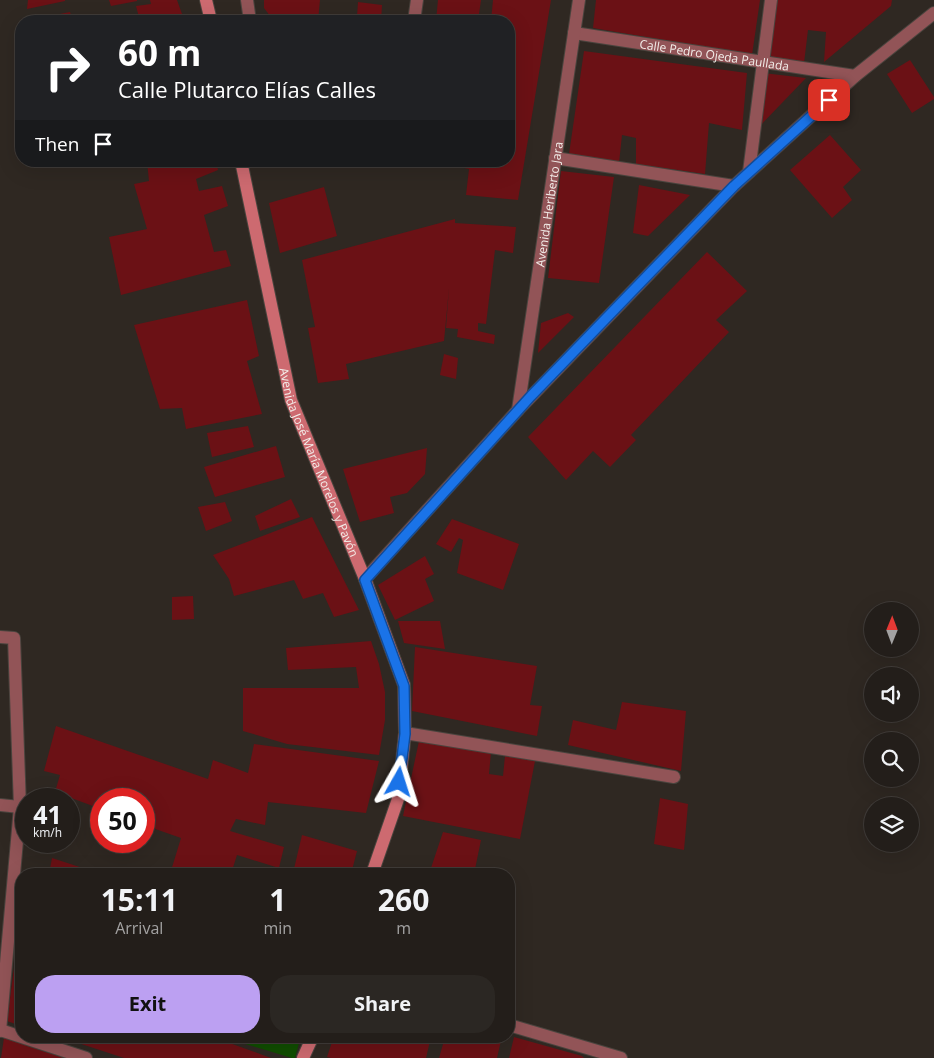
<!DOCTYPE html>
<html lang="en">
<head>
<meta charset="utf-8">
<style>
	:root { --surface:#231e1a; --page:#2b2723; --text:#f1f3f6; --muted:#a3a2a2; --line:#403c39; --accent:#bca0f2 }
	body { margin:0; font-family:"Open Sans",sans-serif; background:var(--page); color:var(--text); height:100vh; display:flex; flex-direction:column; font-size:19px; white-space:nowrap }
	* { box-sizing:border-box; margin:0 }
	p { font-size:16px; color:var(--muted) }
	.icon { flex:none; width:28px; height:28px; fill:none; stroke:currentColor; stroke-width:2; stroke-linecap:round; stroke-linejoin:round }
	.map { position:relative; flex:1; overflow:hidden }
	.sheet { position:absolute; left:15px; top:868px; width:500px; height:175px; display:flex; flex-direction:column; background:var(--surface); border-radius:20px; box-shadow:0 5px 20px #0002,0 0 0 1px var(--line) }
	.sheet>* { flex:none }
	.banner { position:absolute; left:15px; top:15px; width:500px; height:152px; border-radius:20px; box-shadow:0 5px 20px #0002,0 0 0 1px var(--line); background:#202124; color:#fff; overflow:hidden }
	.needle { width:32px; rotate:1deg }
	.tools { position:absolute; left:864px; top:602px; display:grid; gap:10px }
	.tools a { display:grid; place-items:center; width:55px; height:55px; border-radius:50%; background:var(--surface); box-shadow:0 5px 20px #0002,0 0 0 1px var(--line); font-size:25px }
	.speed { position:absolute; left:15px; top:788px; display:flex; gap:10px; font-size:25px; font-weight:700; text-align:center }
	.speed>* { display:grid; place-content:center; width:65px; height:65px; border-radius:50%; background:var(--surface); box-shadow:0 5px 20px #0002,0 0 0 1px var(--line); line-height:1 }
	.speed small { font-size:12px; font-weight:400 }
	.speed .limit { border:8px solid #d22; background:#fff; color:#111 }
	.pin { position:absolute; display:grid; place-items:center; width:42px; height:42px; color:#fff; margin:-21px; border-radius:10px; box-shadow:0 2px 8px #0006 }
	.me { position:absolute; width:55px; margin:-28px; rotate:6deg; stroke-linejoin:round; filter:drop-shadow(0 0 4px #0008) }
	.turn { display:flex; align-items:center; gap:18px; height:105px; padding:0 20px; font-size:22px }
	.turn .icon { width:65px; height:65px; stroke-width:2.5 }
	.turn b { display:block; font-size:35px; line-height:42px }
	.then { display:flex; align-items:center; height:48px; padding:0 20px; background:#0003; gap:10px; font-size:19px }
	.eta { display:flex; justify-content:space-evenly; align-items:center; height:85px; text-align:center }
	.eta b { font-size:30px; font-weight:700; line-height:35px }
	.cta { display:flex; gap:10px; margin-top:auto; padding:10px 20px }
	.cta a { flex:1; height:58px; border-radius:20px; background:var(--accent); color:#111; font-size:20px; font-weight:700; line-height:58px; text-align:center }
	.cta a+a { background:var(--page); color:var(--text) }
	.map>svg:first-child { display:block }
</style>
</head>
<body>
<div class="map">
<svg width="934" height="1058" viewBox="0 0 934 1058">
	<rect width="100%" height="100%" fill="#2f2822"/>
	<path fill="#104d00" d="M 230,1036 L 301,1036 L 295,1058 L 292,1058 L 229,1039 Z"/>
	<g fill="#6b1115">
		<path d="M 28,0 L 65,0 L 65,1 L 27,9 Z"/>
		<path d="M 109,0 L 137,0 L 137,1 L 111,6 Z"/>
		<path d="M 150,0 L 177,0 L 182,14 L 150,21 L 140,21 L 136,6 L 151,4 Z"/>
		<path d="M 264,0 L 320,0 L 318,21 L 274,21 L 264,8 Z"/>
		<path d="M 438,0 L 481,0 L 478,21 L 436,21 Z"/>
		<path d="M 493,0 L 551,0 L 518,200 L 466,195 L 469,169 L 460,167 L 461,161 L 509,161 L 509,21 L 491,21 Z"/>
		<path d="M 596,0 L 760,0 L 752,55 L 593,28 Z"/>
		<path d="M 775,0 L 892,0 L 891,6 L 824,62 L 826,32 L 808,30 L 804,63 L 769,58 Z"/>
		<path d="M 358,2 L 382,5 L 381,21 L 348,21 L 349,17 L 357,17 Z"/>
		<path d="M 70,12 L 73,21 L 30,21 L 30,20 Z"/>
		<path d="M 584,51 L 747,73 L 742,130 L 709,123 L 705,174 L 636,164 L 636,138 L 622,135 L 619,163 L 569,154 Z"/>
		<path d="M 910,60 L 934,97 L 934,99 L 912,113 L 887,74 Z"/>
		<path d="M 763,73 L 806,78 L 757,129 Z"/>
		<path d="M 830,135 L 861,170 L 843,187 L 852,200 L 832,218 L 790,170 Z"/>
		<path d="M 147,161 L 216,161 L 218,170 L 196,179 L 199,191 L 222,186 L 228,206 L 204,215 L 214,252 L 226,250 L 231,266 L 121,295 L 109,237 L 147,229 L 134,184 L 149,181 Z"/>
		<path d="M 561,171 L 614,177 L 599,283 L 548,278 Z"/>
		<path d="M 639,185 L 690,195 L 648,236 L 633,233 Z"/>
		<path d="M 324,187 L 337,236 L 280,253 L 269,203 Z"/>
		<path d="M 455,219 L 455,223 L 516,227 L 513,253 L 495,250 L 486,324 L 478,323 L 478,331 L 495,335 L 494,344 L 457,337 L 458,329 L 446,328 L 449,288 L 444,341 L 346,364 L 349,379 L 318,383 L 308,328 L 315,327 L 302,260 Z"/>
		<path d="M 707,252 L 747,291 L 716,320 L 729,332 L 631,435 L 636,440 L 610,467 L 593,451 L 566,480 L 528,437 Z"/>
		<path d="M 247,300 L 259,356 L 247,361 L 262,414 L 186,429 L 182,408 L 160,409 L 134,325 Z"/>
		<path d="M 568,313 L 574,317 L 538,353 L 541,323 Z"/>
		<path d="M 444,354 L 458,358 L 456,379 L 440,375 Z"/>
		<path d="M 248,426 L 254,447 L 212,457 L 207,433 Z"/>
		<path d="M 276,446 L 285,477 L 215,497 L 204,467 Z"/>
		<path d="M 427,448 L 425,474 L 407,493 L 390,497 L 394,513 L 360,522 L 343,469 Z"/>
		<path d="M 291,499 L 300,517 L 260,531 L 255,516 Z"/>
		<path d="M 225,502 L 232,521 L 206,531 L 198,507 Z"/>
		<path d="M 312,517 L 359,610 L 334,617 L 323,593 L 303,599 L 294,580 L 234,596 L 229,579 L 213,555 Z"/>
		<path d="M 452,519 L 519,544 L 503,590 L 457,573 L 463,540 L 459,538 L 451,552 L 436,544 Z"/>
		<path d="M 425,556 L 434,574 L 425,579 L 434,601 L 395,620 L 378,585 Z"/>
		<path d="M 193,596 L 194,619 L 172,620 L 172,597 Z"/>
		<path d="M 398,621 L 440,621 L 445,649 L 404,643 Z"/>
		<path d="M 371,641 L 379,664 L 385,692 L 385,720 L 379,755 L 287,744 L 243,731 L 243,688 L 359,688 L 356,667 L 288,670 L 286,648 Z"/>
		<path d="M 415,647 L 537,666 L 530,705 L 542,706 L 537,736 L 412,711 Z"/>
		<path d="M 622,702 L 686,711 L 681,771 L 568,745 L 573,720 L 616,730 Z"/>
		<path d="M 56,726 L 208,779 L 213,760 L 248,773 L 254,744 L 379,761 L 366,813 L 268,802 L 265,825 L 236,819 L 230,831 L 284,847 L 279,868 L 237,855 L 231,874 L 170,874 L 181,838 L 144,825 L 144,799 L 101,799 L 101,809 L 55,792 L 60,775 L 44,771 Z"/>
		<path d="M 419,741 L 491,752 L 489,774 L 503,776 L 505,756 L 535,761 L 520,839 L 403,816 Z"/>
		<path d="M 660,798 L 688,804 L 684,850 L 654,844 Z"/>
		<path d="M 443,832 L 481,840 L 474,874 L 429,874 Z"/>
		<path d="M 302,835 L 357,851 L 351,874 L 293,873 Z"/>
		<path d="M 52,858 L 98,873 L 97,874 L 49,874 Z"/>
		<path d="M 14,968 L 21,970 L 21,1026 L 7,1021 Z"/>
		<path d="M 57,1036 L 210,1036 L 271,1058 L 124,1058 Z"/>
		<path d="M 334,1036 L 502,1036 L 497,1058 L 439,1058 L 443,1044 L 430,1041 L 426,1058 L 331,1058 L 327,1057 Z"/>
		<path d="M 514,1037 L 582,1056 L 584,1058 L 509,1058 Z"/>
		<path d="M 4,1038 L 64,1058 L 1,1058 Z"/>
	</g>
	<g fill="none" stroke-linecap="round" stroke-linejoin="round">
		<defs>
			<g id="street">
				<path d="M 247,0 L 250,21"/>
				<path d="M 414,21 L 417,0"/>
				<path id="s1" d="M 574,33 L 855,76"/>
				<path d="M 555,158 L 734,186"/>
				<path d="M 749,172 L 771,0"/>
				<path id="s2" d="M 518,410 L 579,0"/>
				<path d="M 365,579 L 518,410 L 734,186 L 855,76 L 934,13"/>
				<path d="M 0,637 L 14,638 L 20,807 L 0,1031"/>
				<path d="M 405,733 L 674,777"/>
				<path d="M 0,805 L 20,807"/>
				<path d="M 509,1025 L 621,1058"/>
				<path d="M 0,1030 L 86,1058"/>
			</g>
			<g id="secondary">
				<path d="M 206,0 L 211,21"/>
				<path id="s3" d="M 241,161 L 291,400 L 365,579 L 404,685 L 405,733 L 398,799 L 372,874"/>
				<path d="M 303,1058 L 313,1036"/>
			</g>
		</defs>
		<use href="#street" stroke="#4a443e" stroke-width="14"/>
		<use href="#secondary" stroke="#4a443e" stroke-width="14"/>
		<use href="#street" stroke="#925457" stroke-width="12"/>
		<use href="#secondary" stroke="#cd6a70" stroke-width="12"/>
	</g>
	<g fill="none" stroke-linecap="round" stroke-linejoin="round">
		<defs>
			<path id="route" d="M 399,782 L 405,734 L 404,686 L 365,580 L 531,396 L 734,186 L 829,100"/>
		</defs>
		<use href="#route" stroke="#114b97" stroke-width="12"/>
		<use href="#route" stroke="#1a73e8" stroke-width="9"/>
	</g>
	<g text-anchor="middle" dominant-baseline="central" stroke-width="5" stroke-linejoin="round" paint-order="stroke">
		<g font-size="12" fill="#f3eeea" stroke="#15120f">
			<text stroke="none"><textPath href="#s1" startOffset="142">Calle Pedro Ojeda Paullada</textPath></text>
			<text stroke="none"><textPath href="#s2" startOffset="208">Avenida Heriberto Jara</textPath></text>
			<text stroke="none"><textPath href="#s3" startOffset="312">Avenida José María Morelos y Pavón</textPath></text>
		</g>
	</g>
</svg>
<div class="tools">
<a><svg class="needle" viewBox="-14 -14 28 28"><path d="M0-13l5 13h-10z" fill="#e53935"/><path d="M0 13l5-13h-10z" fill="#a3a2a2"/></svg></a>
<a><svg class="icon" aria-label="sound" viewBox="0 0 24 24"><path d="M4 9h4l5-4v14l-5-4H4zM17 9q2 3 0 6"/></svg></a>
<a><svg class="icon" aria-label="search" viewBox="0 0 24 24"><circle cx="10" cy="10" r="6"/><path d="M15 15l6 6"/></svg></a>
<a><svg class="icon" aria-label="layers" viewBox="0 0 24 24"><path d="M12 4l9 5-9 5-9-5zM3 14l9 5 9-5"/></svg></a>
</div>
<div class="speed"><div>41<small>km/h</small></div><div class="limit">50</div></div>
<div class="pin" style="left:829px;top:100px;background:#d93025"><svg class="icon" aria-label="arrive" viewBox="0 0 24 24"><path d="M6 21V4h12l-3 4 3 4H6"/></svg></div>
<svg class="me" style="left:399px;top:782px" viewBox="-20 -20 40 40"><path d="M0-17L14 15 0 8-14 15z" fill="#1a73e8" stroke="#fff" stroke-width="4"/></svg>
<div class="banner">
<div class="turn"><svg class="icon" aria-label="right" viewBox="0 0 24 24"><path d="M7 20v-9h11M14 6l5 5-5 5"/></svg><div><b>60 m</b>Calle Plutarco Elías Calles</div></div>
<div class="then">Then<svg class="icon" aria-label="arrive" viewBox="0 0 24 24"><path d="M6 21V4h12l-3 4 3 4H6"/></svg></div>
</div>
<section class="sheet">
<div class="eta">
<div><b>15:11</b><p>Arrival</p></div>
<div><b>1</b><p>min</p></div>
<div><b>260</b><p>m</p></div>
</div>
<div class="cta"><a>Exit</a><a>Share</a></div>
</section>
</div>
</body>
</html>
